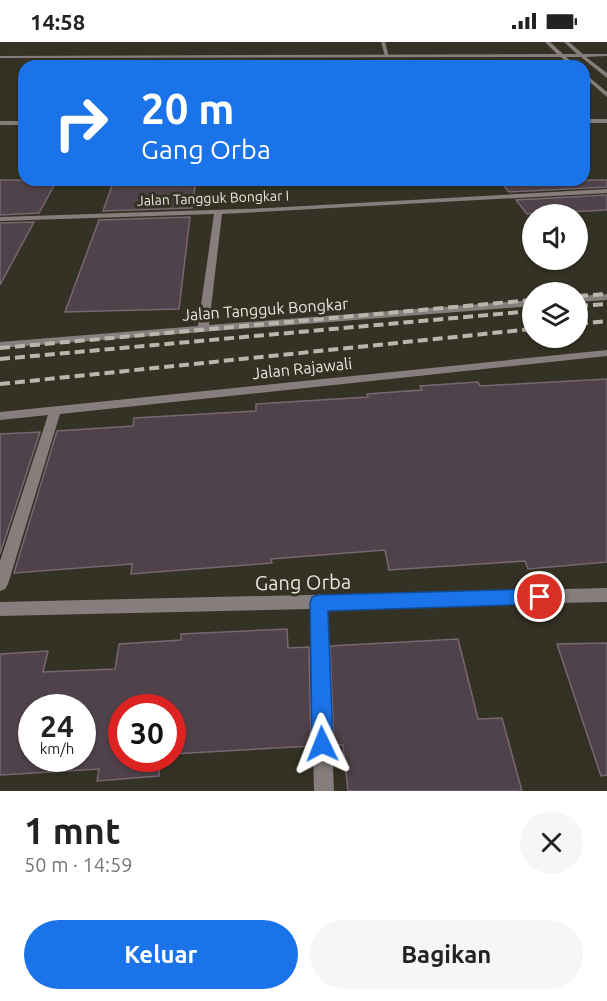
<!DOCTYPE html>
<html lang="id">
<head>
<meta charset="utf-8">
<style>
	:root { --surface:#fff; --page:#f6f6f6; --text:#222; --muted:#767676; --accent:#1a73e8 }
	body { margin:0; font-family:Ubuntu,sans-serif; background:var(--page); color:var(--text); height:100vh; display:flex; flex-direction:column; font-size:22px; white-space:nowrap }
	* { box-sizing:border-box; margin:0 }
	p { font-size:20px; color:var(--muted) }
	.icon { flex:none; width:33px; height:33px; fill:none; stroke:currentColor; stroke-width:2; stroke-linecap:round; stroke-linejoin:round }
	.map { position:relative; height:749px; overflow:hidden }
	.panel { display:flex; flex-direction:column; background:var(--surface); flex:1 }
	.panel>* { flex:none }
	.banner { position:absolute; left:18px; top:18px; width:572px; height:126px; border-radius:18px; box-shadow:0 2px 4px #0004; background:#1a73e8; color:#fff; overflow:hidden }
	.buttons { position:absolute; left:522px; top:162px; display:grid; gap:12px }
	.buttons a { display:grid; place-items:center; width:66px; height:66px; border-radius:50%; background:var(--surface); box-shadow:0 2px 4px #0004; font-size:30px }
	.speed { position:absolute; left:18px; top:652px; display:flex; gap:12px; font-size:30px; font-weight:700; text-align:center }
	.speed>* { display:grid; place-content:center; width:78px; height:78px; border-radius:50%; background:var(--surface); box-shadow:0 2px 4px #0004; line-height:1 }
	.speed small { font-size:15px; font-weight:400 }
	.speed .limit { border:9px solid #d22; background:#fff; color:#111 }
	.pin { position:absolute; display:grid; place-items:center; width:51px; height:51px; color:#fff; margin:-26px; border:3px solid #fff; border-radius:50%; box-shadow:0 2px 6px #0007 }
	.me { position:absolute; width:66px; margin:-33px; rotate:358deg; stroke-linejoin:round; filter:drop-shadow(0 0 4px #0008) }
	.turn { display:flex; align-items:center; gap:21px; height:126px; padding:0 24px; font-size:27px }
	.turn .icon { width:78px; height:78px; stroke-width:2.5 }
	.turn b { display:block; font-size:42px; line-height:51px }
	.round { display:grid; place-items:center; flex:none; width:63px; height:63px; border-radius:32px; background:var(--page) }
	.overview { display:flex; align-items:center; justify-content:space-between; height:102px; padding:0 24px }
	h1 { font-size:36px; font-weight:700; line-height:45px }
	.button { display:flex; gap:12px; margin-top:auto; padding:12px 24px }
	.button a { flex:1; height:69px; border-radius:36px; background:var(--accent); color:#fff; font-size:24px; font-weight:700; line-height:69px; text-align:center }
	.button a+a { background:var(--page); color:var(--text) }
	.status { display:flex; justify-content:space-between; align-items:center; height:42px; padding:0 30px; background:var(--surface); direction:ltr }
	.status svg { height:16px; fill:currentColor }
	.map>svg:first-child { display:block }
</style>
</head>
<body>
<div class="status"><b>14:58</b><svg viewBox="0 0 49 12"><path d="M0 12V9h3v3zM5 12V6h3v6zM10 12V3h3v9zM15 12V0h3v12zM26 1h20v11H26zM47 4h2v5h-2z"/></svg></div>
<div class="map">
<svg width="607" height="749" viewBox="0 0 607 749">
	<rect width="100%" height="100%" fill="#343224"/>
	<g fill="#50424a" stroke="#776770" stroke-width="1.5" fill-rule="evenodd">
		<path d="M 0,138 L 57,138 L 39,171 L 0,173 Z"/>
		<path d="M 114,138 L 196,138 L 192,166 L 103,169 Z"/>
		<path d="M 499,138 L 607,138 L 607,145 L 509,150 Z"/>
		<path d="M 607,153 L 607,168 L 527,172 L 516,158 Z"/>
		<path d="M 190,175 L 179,267 L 65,270 L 99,178 Z"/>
		<path d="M 34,180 L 0,243 L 0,181 Z"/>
		<path d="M 607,337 L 607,520 L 528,527 L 525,519 L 389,528 L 385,508 L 271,517 L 272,521 L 131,532 L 132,522 L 14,531 L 57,389 L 133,384 L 134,376 L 256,369 L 256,362 L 368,355 L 367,352 L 422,348 L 420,344 L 478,340 L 480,344 Z"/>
		<path d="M 40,390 L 0,512 L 0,392 Z"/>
		<path d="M 287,587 L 288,606 L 309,605 L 311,704 L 172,712 L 172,666 L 122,666 L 122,717 L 160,717 L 159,734 L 97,739 L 99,727 L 0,733 L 0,612 L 48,609 L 43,630 L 115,627 L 119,602 L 181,598 L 181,592 ZM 32,666 L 82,666 L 82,717 L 32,717 Z"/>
		<path d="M 458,597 L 478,677 L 502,676 L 522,749 L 348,749 L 343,703 L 334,703 L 330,604 Z"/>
		<path d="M 607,601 L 607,733 L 601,734 L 557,602 Z"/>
	</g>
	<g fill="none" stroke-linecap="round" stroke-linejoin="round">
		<g fill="#867d7c" fill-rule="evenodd">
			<path d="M 381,0 L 385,0 L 389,15 L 385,14 Z"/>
			<rect x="584" y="77" width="23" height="4"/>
			<rect x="0" y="79" width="24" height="4"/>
			<path d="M 607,147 L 607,151 L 222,172 L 209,283 L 532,258 L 532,264 L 0,306 L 0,300 L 198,284 L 214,172 L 0,179 L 0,175 L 268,166 Z"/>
			<path d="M 607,252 L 607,258 L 578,260 L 578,254 Z"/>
			<path d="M 607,308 L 607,314 L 60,372 L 8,542 L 5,547 L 0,549 L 0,519 L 48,373 L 0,378 L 0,370 Z"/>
			<path d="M 607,546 L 607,560 L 326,566 L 334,749 L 314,749 L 310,567 L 0,574 L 0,560 Z"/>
		</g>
		<g fill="#867d7c" fill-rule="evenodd">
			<path d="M 545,0 L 550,0 L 563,12 L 577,12 L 564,0 L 569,0 L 583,12 L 607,12 L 607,14 L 586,15 L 607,31 L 607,36 L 581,15 L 566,15 L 577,24 L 571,24 L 561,15 L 0,16 L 0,14 L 557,12 Z"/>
			<path d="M 584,31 L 607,50 L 607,55 L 584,35 Z"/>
		</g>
		<g stroke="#b9b7ad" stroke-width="4" stroke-dasharray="10 5" stroke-linecap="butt">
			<path d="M 578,254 L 607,252"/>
			<path d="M 578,264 L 607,262"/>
			<path d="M 578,282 L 607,279"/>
			<path d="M 0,306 L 532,258"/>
			<path d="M 0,317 L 532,269"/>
			<path d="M 0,342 L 532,287"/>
		</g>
	</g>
	<path fill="#1a73e8" stroke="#114b97" stroke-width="1.5" d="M 540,547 L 547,549 L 549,555 L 547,560 L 540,562 L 328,569 L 333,702 L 330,709 L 322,713 L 315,709 L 312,702 L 310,561 L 312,555 L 318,553 Z"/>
	<g text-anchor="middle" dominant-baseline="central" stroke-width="6" stroke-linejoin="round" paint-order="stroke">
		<g font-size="14" fill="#e7e6dd" stroke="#343224">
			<text transform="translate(213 156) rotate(-2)">Jalan Tangguk Bongkar I</text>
		</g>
		<g font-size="16" fill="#e7e6dd" stroke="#343224">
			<text transform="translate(265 267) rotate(-4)">Jalan Tangguk Bongkar</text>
			<text transform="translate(302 326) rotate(-6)">Jalan Rajawali</text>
		</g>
		<g font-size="20" fill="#e7e6dd" stroke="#343224">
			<text transform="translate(303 540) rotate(-1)">Gang Orba</text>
		</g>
	</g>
</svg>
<div class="buttons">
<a><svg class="icon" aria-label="sound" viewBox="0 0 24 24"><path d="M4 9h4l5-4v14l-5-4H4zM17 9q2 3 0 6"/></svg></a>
<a><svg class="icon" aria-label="layers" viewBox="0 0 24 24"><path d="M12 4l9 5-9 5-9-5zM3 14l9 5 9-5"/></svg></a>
</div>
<div class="speed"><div>24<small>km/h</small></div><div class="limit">30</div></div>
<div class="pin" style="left:540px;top:555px;background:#d93025"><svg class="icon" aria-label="arrive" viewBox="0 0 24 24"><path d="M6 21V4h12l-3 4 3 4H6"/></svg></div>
<svg class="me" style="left:322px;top:702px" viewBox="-20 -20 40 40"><path d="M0-17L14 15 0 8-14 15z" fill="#1a73e8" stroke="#fff" stroke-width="4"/></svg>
<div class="banner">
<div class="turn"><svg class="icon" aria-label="right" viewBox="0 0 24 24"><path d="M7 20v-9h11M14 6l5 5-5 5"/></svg><div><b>20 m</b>Gang Orba</div></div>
</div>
</div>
<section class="panel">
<div class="overview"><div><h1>1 mnt</h1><p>50 m · 14:59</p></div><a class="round"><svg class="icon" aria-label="close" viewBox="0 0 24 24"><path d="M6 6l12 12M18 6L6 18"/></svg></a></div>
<div class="button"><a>Keluar</a><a>Bagikan</a></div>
</section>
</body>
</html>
